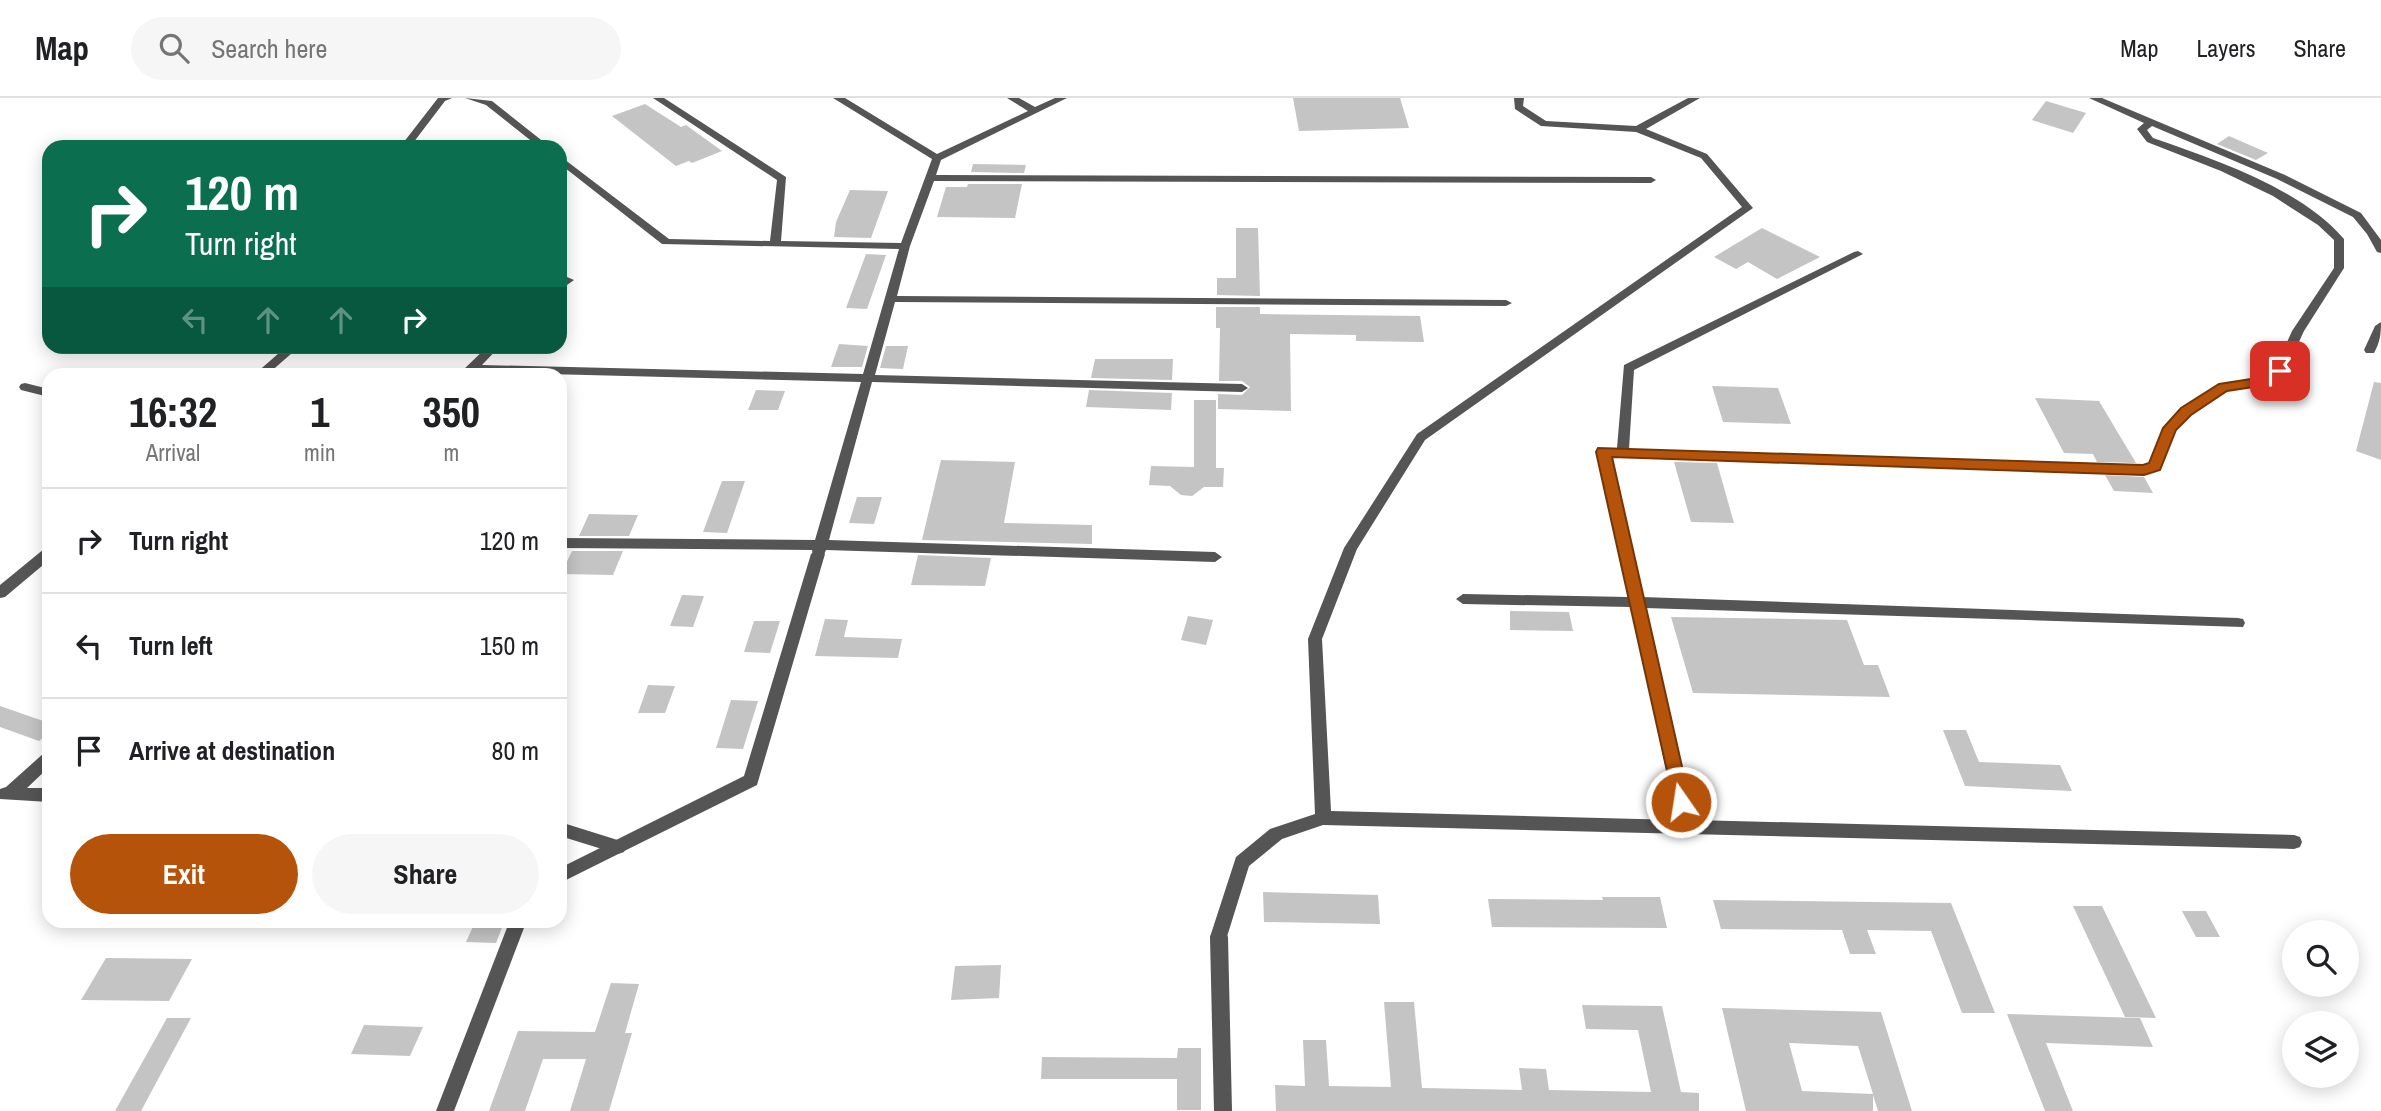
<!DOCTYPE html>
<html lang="en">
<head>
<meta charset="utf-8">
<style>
	:root { --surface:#fff; --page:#f6f6f6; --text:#202124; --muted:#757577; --line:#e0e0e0; --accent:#b45309 }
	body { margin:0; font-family:"Archivo Narrow",sans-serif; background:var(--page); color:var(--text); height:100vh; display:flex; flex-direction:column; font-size:26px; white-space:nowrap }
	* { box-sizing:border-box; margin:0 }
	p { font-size:23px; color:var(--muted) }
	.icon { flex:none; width:38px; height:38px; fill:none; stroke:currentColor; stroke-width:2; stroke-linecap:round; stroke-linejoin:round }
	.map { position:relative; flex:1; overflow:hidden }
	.side { position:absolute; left:42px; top:270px; width:525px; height:560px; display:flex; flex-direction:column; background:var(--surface); border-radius:21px; box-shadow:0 4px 18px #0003 }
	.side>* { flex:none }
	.hud { position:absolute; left:42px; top:42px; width:525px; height:214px; border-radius:21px; box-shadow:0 4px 18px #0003; background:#0b6e4f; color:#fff; overflow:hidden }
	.tools { position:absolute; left:2282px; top:822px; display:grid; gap:14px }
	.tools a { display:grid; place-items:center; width:77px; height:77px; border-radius:50%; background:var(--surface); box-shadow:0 4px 18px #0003; font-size:35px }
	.pin { position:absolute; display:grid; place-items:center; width:60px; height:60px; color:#fff; margin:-30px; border-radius:14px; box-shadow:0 4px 10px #0006 }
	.me { position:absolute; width:77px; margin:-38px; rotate:347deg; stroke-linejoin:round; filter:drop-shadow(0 0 5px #0008) }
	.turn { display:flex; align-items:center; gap:24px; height:147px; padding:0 28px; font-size:32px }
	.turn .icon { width:91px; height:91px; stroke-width:2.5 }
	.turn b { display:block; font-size:49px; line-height:60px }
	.lanes { display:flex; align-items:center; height:66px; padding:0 28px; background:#0003; justify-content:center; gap:35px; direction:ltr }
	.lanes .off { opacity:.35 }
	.eta { display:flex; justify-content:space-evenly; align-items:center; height:119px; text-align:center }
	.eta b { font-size:42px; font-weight:700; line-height:49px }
	.primary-button { display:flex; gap:14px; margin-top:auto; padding:14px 28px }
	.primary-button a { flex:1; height:80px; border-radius:42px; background:var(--accent); color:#fff; font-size:28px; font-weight:700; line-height:80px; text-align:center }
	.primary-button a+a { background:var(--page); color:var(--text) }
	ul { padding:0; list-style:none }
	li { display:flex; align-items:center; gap:21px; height:105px; padding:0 28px; border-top:2px solid var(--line) }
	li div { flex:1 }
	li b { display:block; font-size:26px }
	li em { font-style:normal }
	header { display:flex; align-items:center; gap:42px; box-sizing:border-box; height:98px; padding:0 35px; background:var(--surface); border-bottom:2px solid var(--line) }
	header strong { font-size:33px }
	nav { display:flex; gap:38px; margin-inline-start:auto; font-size:24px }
	.search { width:490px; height:63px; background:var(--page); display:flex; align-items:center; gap:18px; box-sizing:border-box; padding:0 24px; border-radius:38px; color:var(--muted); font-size:26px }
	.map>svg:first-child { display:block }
</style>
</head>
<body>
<header>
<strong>Map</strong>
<div class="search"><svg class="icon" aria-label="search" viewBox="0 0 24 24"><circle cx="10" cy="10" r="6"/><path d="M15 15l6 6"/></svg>Search here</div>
<nav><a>Map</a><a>Layers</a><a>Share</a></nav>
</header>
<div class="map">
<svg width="2381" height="1013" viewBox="0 0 2381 1013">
	<rect width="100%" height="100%" fill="#fff"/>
	<g fill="#c4c4c4" fill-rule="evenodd">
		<path d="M 1293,0 L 1400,0 L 1409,30 L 1299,33 Z"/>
		<path d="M 2046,3 L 2086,15 L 2073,35 L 2032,22 Z"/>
		<path d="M 645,6 L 681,29 L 686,27 L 722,53 L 692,65 L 689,63 L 676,68 L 612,18 Z"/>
		<path d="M 2229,38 L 2268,55 L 2256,62 L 2217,46 Z"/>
		<path d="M 973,66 L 1026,67 L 1024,75 L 971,74 Z"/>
		<path d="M 968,86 L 1022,86 L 1015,120 L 937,119 L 946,89 L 967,89 Z"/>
		<path d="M 850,92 L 888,93 L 871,140 L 834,139 L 836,124 Z"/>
		<path d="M 1236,130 L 1258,130 L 1260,198 L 1217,197 L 1217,180 L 1236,180 Z"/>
		<path d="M 1762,130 L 1820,159 L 1777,181 L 1748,164 L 1736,171 L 1714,159 Z"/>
		<path d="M 866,156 L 886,157 L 867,211 L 846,210 Z"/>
		<path d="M 1216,209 L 1260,209 L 1260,216 L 1420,218 L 1424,244 L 1356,243 L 1356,237 L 1290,236 L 1291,313 L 1218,311 L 1218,296 L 1242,297 L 1250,289 L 1242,283 L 1219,283 L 1220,230 L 1216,230 Z"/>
		<path d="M 839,246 L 868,248 L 862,269 L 831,269 Z"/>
		<path d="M 886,248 L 908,248 L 903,271 L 880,270 Z"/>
		<path d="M 1095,261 L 1173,261 L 1172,282 L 1091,280 Z"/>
		<path d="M 2374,284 L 2381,285 L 2381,362 L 2356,353 Z"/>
		<path d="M 1712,288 L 1778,290 L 1791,326 L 1723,324 Z"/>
		<path d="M 756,292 L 785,293 L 778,312 L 748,312 Z"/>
		<path d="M 1089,292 L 1172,295 L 1171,312 L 1086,309 Z"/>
		<path d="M 2035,300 L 2099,303 L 2136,365 L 2097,364 L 2093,356 L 2064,355 Z"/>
		<path d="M 1194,302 L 1216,302 L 1216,370 L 1224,370 L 1223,389 L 1204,389 L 1192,398 L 1181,397 L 1170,388 L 1149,387 L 1151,368 L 1194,369 Z"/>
		<path d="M 941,362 L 1015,364 L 1004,425 L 1092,427 L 1092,446 L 922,442 Z"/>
		<path d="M 1674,364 L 1717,365 L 1734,425 L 1691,424 Z"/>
		<path d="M 2105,377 L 2144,379 L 2153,395 L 2114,393 Z"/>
		<path d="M 722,383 L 745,383 L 727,435 L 703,434 Z"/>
		<path d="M 857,399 L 882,399 L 874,426 L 849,425 Z"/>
		<path d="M 589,416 L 638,417 L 629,438 L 579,438 Z"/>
		<path d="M 572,453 L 623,453 L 613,477 L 561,476 Z"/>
		<path d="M 918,457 L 991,460 L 985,488 L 911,487 Z"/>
		<path d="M 682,497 L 704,498 L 693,529 L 670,528 Z"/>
		<path d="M 1510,513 L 1569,514 L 1573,533 L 1510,532 Z"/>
		<path d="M 1188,518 L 1213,522 L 1206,547 L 1181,542 Z"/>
		<path d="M 1671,519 L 1847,522 L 1864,567 L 1878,567 L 1890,599 L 1693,595 Z"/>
		<path d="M 825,521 L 848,522 L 844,539 L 902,541 L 898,560 L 815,558 Z"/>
		<path d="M 754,523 L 780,523 L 770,555 L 744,554 Z"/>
		<path d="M 648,587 L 675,588 L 665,615 L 638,615 Z"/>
		<path d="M 731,602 L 758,603 L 743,651 L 716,650 Z"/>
		<path d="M 0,608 L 49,625 L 49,635 L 39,643 L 0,629 Z"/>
		<path d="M 1943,632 L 1966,632 L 1979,664 L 2060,667 L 2072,693 L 1965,688 Z"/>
		<path d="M 1263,794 L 1378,797 L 1380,826 L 1264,824 Z"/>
		<path d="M 1602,799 L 1660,799 L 1667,830 L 1492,829 L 1488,801 L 1603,802 Z"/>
		<path d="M 1713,802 L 1951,805 L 1995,915 L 1962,915 L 1931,833 L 1867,832 L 1876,856 L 1850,856 L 1842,832 L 1721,831 Z"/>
		<path d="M 2073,808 L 2102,808 L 2156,920 L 2125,919 Z"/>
		<path d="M 2182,813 L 2206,813 L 2220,839 L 2196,839 Z"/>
		<path d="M 476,822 L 505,822 L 496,845 L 466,844 Z"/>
		<path d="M 106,860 L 192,861 L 169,903 L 81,902 Z"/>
		<path d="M 1001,867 L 999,900 L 951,902 L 955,868 Z"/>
		<path d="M 611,885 L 639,886 L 625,935 L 632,935 L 609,1013 L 570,1013 L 586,961 L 543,961 L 525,1013 L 489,1013 L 518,933 L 595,934 Z"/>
		<path d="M 1384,904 L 1414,904 L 1422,990 L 1522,992 L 1519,970 L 1546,971 L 1549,992 L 1651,994 L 1638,932 L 1586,931 L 1582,907 L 1662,908 L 1681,994 L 1699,995 L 1699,1013 L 1276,1013 L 1275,987 L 1305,988 L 1303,942 L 1326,942 L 1329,988 L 1391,989 Z"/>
		<path d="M 1722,910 L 1881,914 L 1912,1013 L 1878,1013 L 1873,997 L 1873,1013 L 1746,1013 ZM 1789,945 L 1858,948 L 1873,996 L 1802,993 Z"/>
		<path d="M 2007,916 L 2140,920 L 2153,949 L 2046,945 L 2073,1013 L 2045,1013 Z"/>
		<path d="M 167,920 L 191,920 L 141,1013 L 115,1013 Z"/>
		<path d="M 364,927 L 423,929 L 410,958 L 351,956 Z"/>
		<path d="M 1178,950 L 1201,950 L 1201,1012 L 1177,1012 L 1177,981 L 1041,981 L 1042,959 L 1177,960 Z"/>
	</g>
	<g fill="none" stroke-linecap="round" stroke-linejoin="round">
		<g fill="#555" fill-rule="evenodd">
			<path d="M 438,0 L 452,0 L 445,3 L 410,49 L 400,49 Z"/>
			<path d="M 465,0 L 492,3 L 550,49 L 539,49 L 486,7 Z"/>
			<path d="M 653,0 L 664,0 L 786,79 L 781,143 L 901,145 L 932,61 L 833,0 L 845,0 L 937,56 L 1028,13 L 1007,0 L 1019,0 L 1035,9 L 1055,0 L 1067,0 L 941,62 L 936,77 L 1651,79 L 1656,82 L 1651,85 L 934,83 L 910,148 L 897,198 L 1506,202 L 1512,205 L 1506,208 L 895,204 L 875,277 L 1242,286 L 1248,290 L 1242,294 L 872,284 L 829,442 L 1215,454 L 1222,459 L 1215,464 L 826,452 L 823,459 L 813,459 L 812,452 L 560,450 L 560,440 L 815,442 L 861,284 L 474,274 L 467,276 L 462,273 L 488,248 L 500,248 L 482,267 L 863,276 L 899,151 L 662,146 L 560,66 L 560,58 L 669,141 L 770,143 L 777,82 Z"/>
			<path d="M 1514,0 L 1524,0 L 1523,8 L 1546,23 L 1636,28 L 1688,0 L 1700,0 L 1646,31 L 1707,56 L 1753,110 L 1425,342 L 1357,451 L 1322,541 L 1331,713 L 1677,722 L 1631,509 L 1463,506 L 1456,501 L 1463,496 L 1628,499 L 1597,354 L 1603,350 L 1617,350 L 1624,267 L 1854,154 L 1858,153 L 1863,156 L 1634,272 L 1629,351 L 2143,368 L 2150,365 L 2164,330 L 2182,311 L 2220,286 L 2265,280 L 2275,271 L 2292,233 L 2334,170 L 2334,142 L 2318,127 L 2273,98 L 2221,73 L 2147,44 L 2137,31 L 2144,25 L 2089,0 L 2102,0 L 2285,77 L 2361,115 L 2381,142 L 2381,155 L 2377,154 L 2367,136 L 2353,119 L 2277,81 L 2152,28 L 2147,32 L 2153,40 C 2216,62 2300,90 2344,141 L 2344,170 L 2304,233 L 2284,276 L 2272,286 L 2227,292 L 2190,317 L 2175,332 L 2160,371 L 2144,376 L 1610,359 L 1642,499 L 2238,520 L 2243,521 L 2245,525 L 2243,529 L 1645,510 L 1693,722 L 2294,737 L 2300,739 L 2302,744 L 2300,749 L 2294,751 L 1323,727 L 1282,741 L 1249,768 L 1225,845 L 1219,847 L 1213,845 L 1210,839 L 1236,759 L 1270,731 L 1315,716 L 1308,541 L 1344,450 L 1417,336 L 1742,109 L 1701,60 L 1636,34 L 1541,28 L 1515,11 Z"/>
			<path d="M 560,176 L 574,182 L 560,192 Z"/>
			<path d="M 2381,224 C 2381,236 2380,244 2374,255 L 2366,255 L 2364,252 L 2375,228 Z"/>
			<path d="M 287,248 L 300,248 L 268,276 L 255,276 Z"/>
			<path d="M 25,285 L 49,291 L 49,299 L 21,292 L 19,289 L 21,286 Z"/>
			<path d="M 49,449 L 49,462 L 5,499 L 0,500 L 0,487 L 44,451 Z"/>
			<path d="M 49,654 L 49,669 L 27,690 L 49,690 L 49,704 L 0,701 L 0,691 L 6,689 L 44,655 Z"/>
			<path d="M 560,724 L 624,744 L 626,749 L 624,754 L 618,756 L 560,738 Z"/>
		</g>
		<g fill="#555" fill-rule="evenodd">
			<path d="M 818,451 L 825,456 L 757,687 L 560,785 L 560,770 L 744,678 L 811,456 Z"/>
			<path d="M 510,822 L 527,822 L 454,1013 L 436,1013 Z"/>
			<path d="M 1219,831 L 1225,833 L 1228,839 L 1232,1013 L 1214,1013 L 1210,839 L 1213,833 Z"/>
		</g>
	</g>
	<path fill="#b45309" stroke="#753606" stroke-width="2" d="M 2280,269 L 2287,273 L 2273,286 L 2227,293 L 2191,317 L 2176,332 L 2160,372 L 2144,377 L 1612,359 L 1690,704 L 1687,709 L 1681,712 L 1675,709 L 1596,354 L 1598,350 L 2143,367 L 2149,365 L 2163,330 L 2181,310 L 2219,286 L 2264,279 Z"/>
</svg>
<div class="tools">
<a><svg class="icon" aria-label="search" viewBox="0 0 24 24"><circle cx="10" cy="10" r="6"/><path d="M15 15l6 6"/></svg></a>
<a><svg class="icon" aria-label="layers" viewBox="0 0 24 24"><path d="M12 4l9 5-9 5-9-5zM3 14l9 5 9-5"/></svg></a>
</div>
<div class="pin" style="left:2280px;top:273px;background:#d93025"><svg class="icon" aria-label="arrive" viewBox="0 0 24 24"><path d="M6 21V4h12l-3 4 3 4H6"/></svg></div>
<svg class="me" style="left:1681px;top:704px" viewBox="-20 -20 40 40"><circle r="17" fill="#b45309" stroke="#fff" stroke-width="3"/><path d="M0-11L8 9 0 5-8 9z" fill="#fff"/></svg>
<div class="hud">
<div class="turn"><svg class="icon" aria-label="right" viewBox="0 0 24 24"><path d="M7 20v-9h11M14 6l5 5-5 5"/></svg><div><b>120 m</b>Turn right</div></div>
<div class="lanes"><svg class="icon off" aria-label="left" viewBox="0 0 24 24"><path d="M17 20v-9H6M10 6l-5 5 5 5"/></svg><svg class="icon off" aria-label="ahead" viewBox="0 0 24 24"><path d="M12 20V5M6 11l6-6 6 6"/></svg><svg class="icon off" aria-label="ahead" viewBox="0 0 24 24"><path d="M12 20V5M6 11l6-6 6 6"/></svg><svg class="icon" aria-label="right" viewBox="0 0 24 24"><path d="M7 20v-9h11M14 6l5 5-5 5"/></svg></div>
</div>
<section class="side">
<div class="eta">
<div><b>16:32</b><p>Arrival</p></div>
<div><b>1</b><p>min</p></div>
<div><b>350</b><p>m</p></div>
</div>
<ul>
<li><svg class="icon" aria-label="right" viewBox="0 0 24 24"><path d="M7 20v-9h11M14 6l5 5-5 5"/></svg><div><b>Turn right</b></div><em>120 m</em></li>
<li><svg class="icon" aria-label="left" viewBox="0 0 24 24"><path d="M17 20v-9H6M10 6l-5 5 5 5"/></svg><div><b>Turn left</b></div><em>150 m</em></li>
<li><svg class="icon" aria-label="arrive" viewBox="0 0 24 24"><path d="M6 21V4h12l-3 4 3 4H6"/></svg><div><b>Arrive at destination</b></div><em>80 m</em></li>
</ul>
<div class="primary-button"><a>Exit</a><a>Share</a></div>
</section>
</div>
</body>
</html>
